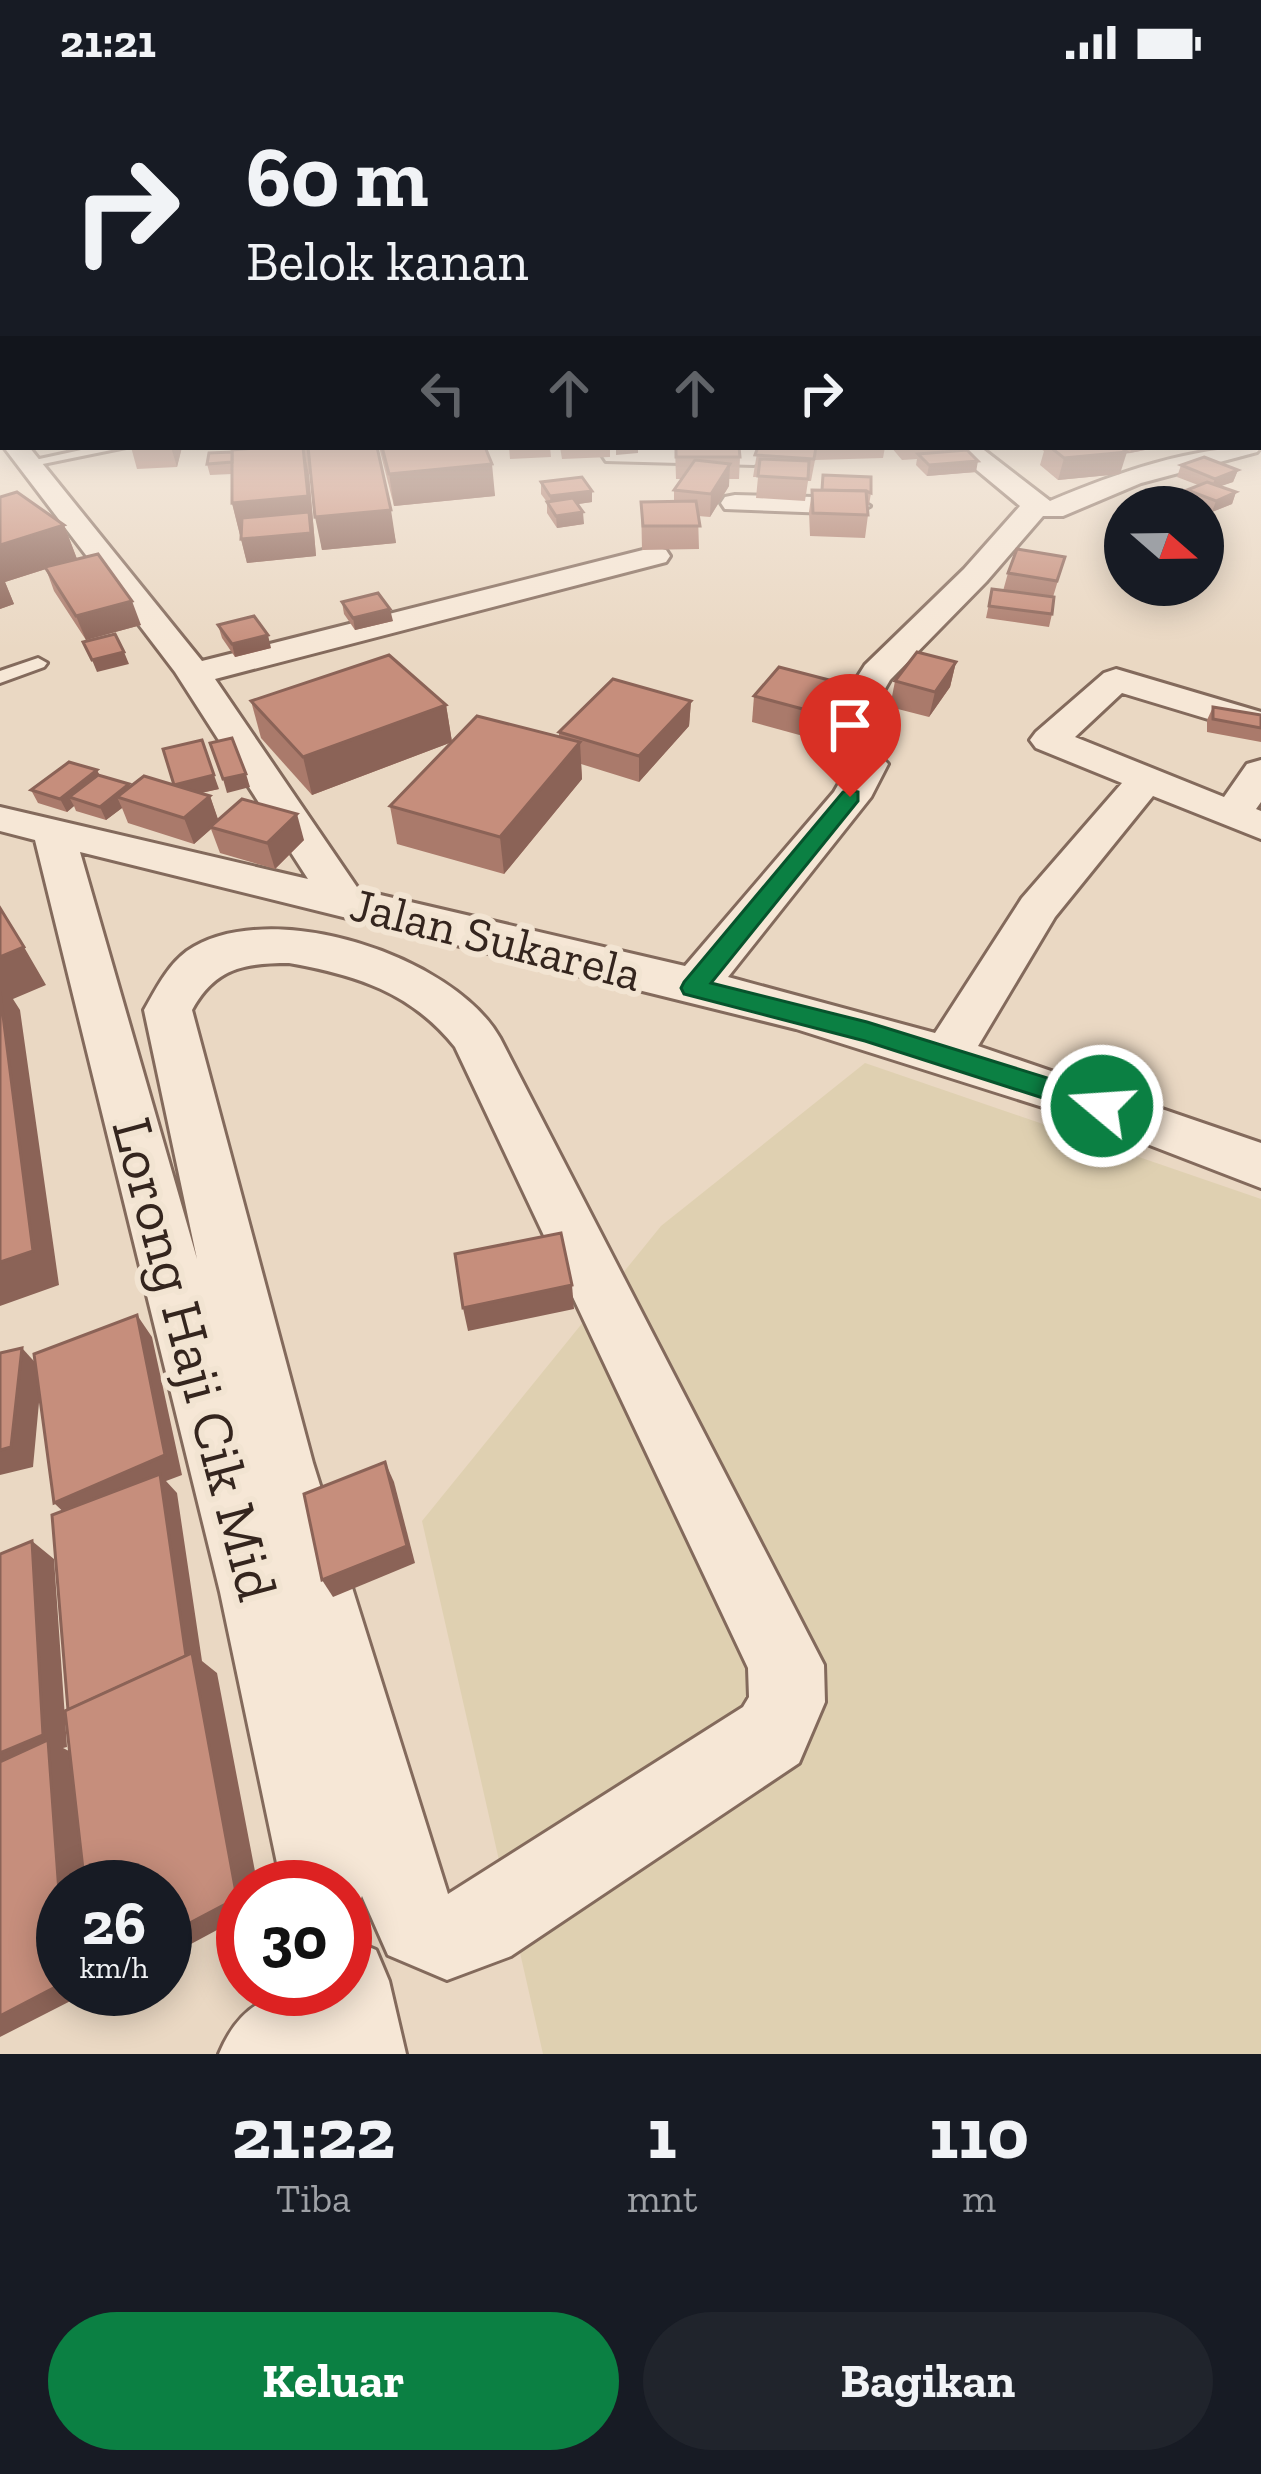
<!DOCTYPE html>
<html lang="id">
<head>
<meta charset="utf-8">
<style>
	:root { --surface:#171b24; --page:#20242c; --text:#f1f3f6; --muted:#9ea1a6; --accent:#0b8043 }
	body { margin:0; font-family:"Zilla Slab",serif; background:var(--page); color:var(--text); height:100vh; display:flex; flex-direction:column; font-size:45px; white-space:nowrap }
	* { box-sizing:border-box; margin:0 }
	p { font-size:39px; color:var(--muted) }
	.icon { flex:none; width:66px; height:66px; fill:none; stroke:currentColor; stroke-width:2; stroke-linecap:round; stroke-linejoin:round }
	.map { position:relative; height:1970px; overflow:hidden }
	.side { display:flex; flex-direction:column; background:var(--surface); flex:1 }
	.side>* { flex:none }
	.hud { position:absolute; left:0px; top:0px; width:1263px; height:366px; box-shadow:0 6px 30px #0003; background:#171b24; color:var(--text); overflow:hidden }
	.needle { width:78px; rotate:110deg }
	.tools { position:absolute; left:1104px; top:402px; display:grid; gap:24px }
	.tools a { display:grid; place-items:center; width:120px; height:120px; border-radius:50%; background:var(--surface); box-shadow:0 6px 30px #0003; font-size:60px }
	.speed { position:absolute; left:36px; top:1776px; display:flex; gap:24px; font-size:60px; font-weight:700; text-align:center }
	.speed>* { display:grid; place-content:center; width:156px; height:156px; border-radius:50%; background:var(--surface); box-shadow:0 6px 30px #0003; line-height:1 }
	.speed small { font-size:30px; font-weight:400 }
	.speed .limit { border:18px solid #d22; background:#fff; color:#111 }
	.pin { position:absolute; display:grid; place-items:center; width:102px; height:102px; color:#fff; margin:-123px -51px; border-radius:50% 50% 50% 0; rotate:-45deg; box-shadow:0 0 12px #0007 }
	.pin .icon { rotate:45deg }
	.me { position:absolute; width:132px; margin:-66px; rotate:288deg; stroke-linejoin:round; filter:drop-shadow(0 0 9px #0008) }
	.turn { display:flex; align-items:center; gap:42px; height:252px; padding:0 48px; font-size:54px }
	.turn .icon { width:156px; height:156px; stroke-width:2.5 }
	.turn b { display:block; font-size:84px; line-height:102px }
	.lanes { display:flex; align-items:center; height:114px; padding:0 48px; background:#0003; justify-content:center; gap:60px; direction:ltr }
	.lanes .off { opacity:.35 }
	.eta { display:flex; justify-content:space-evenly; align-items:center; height:204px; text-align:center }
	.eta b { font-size:72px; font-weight:700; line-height:84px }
	.action { display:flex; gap:24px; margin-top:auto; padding:24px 48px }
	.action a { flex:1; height:138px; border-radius:72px; background:var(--accent); color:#fff; font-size:48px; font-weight:700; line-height:138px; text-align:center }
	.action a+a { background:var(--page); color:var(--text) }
	.status { display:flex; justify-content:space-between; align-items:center; height:84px; padding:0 60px; background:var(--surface); direction:ltr }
	.status svg { height:33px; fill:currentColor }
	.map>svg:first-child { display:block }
</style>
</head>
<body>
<div class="status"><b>21:21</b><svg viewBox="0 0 49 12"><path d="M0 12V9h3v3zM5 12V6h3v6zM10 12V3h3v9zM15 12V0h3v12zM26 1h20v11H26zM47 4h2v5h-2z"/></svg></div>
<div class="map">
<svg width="1261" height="1970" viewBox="0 0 1261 1970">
	<rect width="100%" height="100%" fill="#ead8c3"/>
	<path fill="#dfd0b1" d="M 865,979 L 1261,1115 L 1261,1970 L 543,1970 L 422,1437 L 661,1142 Z"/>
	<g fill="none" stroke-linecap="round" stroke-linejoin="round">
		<defs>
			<g id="lane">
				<path d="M 95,363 L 126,363 L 28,383 L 21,379 Z"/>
				<path d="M 38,574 L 47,579 L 44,583 L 0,599 L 0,587 Z"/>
			</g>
			<g id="street">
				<path d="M 3,362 L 29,363 L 202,577 L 655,463 L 666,466 L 670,472 L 666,478 L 215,595 L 359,806 L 685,882 L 834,708 L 849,682 L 820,652 L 865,581 L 964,485 L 1020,422 L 949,363 L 980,363 L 1050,417 C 1119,388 1190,363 1261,363 L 1257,368 L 1141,399 L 1063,432 L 1043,432 L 986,498 L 890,596 L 859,650 L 888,680 L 871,713 L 728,893 L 935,949 L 1022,814 L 1122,699 L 1036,664 L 1030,656 L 1036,648 L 1104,589 L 1116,585 L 1261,628 L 1261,651 L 1122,609 L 1075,653 L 1224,713 L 1247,680 L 1261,676 L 1261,718 L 1256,725 L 1261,727 L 1261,755 L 1153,712 L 1055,833 L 978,962 L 1261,1059 L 1261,1104 L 1090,1038 L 796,945 L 80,768 L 197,1175 L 144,926 C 156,905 167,882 187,867 C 269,811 454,872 500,954 L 824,1581 L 825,1618 L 799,1679 L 511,1872 L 447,1896 L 388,1871 L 362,1812 L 354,1833 L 345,1836 L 345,1803 L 282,1803 L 220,1508 L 35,756 L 0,747 L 0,723 L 308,795 L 175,588 ZM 289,879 C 356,891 411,908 455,963 L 748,1584 L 749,1613 L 743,1623 L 448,1810 L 313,1379 L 192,926 C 215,884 244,879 289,879 Z"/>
				<path d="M 615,363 L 754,365 L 767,373 L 754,381 L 606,377 L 602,371 Z"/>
				<path d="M 735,411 L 856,414 L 870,422 L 856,430 L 725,425 L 721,419 L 725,413 Z"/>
				<path d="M 345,1853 L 376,1866 L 389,1897 L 406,1970 L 219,1970 C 244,1909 285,1905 345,1905 Z"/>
			</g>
		</defs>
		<use href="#lane" stroke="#836a5c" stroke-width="6"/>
		<use href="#street" stroke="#836a5c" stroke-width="6"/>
		<use href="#lane" fill="#f6e7d6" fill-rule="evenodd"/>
		<use href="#street" fill="#f6e7d6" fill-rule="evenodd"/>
	</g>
	<g fill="#aa7a6b">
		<path d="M 131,363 L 182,363 L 177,383 L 137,385 Z"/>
		<path d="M 377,363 L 396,459 L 322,466 L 311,390 L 309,390 L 316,472 L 247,479 L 232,419 L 232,390 L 210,391 L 207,380 L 209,369 Z"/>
		<path d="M 379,363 L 485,363 L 495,412 L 394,422 Z"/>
		<path d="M 509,363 L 550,363 L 551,373 L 510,375 Z"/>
		<path d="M 560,363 L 610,363 L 610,373 L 562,375 Z"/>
		<path d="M 675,363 L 740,373 L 739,395 L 729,395 L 729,402 L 710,433 L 698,432 L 699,465 L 642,466 L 641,418 L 674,418 L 674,406 L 682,395 L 676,395 Z"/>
		<path d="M 758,363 L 885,363 L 883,374 L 815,376 L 811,397 L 808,397 L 805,417 L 756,414 L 758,393 L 753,393 Z"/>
		<path d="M 891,363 L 952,363 L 951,367 L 976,388 L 927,392 L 916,381 L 917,375 L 902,376 Z"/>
		<path d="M 1037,363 L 1160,363 L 1130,369 L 1122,364 L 1120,390 L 1058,396 L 1040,381 L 1044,367 Z"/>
		<path d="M 1181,381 L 1238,386 L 1233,398 L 1220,402 L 1236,408 L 1232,420 L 1212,428 L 1203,425 L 1203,423 L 1183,417 L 1187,406 L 1198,401 L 1177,393 Z"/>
		<path d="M 541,398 L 592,418 L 578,420 L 584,440 L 557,444 L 547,429 L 547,418 L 541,410 Z"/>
		<path d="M 812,406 L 871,409 L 869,421 L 867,421 L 868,431 L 865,454 L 810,452 L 809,428 Z"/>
		<path d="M 0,413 L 64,441 L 77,475 L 141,541 L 86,556 L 54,507 L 46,485 L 5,498 L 14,520 L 0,525 Z"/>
		<path d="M 1065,473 L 1053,513 L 1052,530 L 1049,543 L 986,534 L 992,505 L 1003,507 L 1008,489 Z"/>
		<path d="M 342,518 L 393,537 L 355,546 L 344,530 Z"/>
		<path d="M 218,541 L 271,564 L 235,573 L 222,554 Z"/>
		<path d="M 956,578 L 950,603 L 929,633 L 890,623 L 895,597 Z"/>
		<path d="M 852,602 L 848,627 L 825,658 L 752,638 L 754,612 Z"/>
		<path d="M 251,617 L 446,621 L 452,658 L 312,711 L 261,654 Z"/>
		<path d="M 691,617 L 689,642 L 639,698 L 581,680 L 582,695 L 504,790 L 397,760 L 390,722 L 559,652 L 559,648 Z"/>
		<path d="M 1213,623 L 1261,631 L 1261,658 L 1207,648 L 1207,636 Z"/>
		<path d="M 97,686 L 100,692 L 129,700 L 130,703 L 174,701 L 219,705 L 200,709 L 210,712 L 218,736 L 304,756 L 275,785 L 220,769 L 211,745 L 194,760 L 128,739 L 122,724 L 106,736 L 76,727 L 74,722 L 67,728 L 38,719 L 31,706 Z"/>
	</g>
	<g fill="#8b6357">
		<path d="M 171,363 L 182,363 L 177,383 Z"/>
		<path d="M 303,363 L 309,391 L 316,472 L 247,479 L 232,419 Z"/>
		<path d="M 616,363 L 638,363 L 638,369 L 616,371 Z"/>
		<path d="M 1132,363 L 1160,363 L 1130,369 Z"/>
		<path d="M 1127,368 L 1120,390 L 1058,396 L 1064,374 Z"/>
		<path d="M 978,377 L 976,388 L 927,392 L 929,381 Z"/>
		<path d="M 492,380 L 495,412 L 394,422 L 389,390 Z"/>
		<path d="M 730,380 L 729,402 L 710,433 L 711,410 Z"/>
		<path d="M 1238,386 L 1233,398 L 1210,406 L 1215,395 Z"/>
		<path d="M 592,407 L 592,418 L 551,424 L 550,412 Z"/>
		<path d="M 1236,408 L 1232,420 L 1212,428 L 1216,417 Z"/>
		<path d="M 391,426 L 396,459 L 322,466 L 315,433 Z"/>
		<path d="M 583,428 L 584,440 L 557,444 L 556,432 Z"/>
		<path d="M 64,441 L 77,475 L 5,498 L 14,520 L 0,525 L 0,461 Z"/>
		<path d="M 132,517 L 141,541 L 86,556 L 76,532 Z"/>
		<path d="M 390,525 L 393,537 L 355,546 L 353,534 Z"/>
		<path d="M 268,551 L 271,564 L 235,573 L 232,560 Z"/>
		<path d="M 124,568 L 129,580 L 97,588 L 92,576 Z"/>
		<path d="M 956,578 L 950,603 L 929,633 L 935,608 Z"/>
		<path d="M 852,602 L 848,627 L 825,658 L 829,632 Z"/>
		<path d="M 691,617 L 689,642 L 639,698 L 639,672 Z"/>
		<path d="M 446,621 L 452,658 L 312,711 L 303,673 Z"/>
		<path d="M 580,658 L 582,695 L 504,790 L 500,753 Z"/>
		<path d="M 97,686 L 103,699 L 69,713 L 74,722 L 67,728 L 60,715 Z"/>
		<path d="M 246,690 L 250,703 L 227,709 L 223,695 Z"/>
		<path d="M 214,691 L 219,705 L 179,714 L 174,701 Z"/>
		<path d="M 129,700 L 134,713 L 117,713 L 122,724 L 106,736 L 100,723 Z"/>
		<path d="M 210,712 L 219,738 L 194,760 L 184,734 Z"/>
		<path d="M 297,730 L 304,756 L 275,785 L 267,759 Z"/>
		<path d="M 24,863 L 46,901 L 13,915 L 20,926 L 59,1201 L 0,1222 L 0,873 Z"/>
		<path d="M 572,1201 L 574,1225 L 468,1247 L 463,1224 Z"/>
		<path d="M 137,1231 L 152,1253 L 182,1391 L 166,1397 L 177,1409 L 202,1577 L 217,1589 L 258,1803 L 243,1803 L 243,1832 L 165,1874 L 165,1852 L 74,1438 L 54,1419 Z"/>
		<path d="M 22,1264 L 42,1286 L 33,1383 L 0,1391 L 0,1366 Z"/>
		<path d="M 385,1378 L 394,1398 L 415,1479 L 333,1513 L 322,1496 Z"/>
		<path d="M 32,1457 L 54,1475 L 67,1663 L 63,1664 L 81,1673 L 93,1803 L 63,1803 L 63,1864 L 0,1692 L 0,1669 Z"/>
		<path d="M 63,1899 L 63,1905 L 94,1905 L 0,1953 L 0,1932 Z"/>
	</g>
	<g fill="#c68e7c" stroke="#8b6357" stroke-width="3">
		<path d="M 266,363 L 303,363 L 308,412 L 232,419 L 232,366 Z"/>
		<path d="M 308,363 L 377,363 L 391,426 L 315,433 Z"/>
		<path d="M 382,363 L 485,363 L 492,380 L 389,390 Z"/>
		<path d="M 676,363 L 739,363 L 740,373 L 676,373 Z"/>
		<path d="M 758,363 L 816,363 L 814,375 L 755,371 Z"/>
		<path d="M 1050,363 L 1120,363 L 1127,368 L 1064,374 Z"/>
		<path d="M 967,366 L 978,377 L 929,381 L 918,370 Z"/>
		<path d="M 232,368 L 232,378 L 207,380 L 209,369 Z"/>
		<path d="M 1204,373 L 1238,386 L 1215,395 L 1181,381 Z"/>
		<path d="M 760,375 L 809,377 L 808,395 L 758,392 Z"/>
		<path d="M 695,376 L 730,380 L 711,410 L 674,406 Z"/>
		<path d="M 823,391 L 871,393 L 871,409 L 866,407 L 822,406 Z"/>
		<path d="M 582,393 L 592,407 L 550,412 L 541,398 Z"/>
		<path d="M 1207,398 L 1236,408 L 1216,417 L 1187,406 Z"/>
		<path d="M 812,406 L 866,407 L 868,431 L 813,429 Z"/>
		<path d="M 17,408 L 64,441 L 0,461 L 0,413 Z"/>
		<path d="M 573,414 L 583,428 L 556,432 L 547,418 Z"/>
		<path d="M 696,417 L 700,442 L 643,442 L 641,418 Z"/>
		<path d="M 309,428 L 311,449 L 241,455 L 242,434 Z"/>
		<path d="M 1017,465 L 1065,473 L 1057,497 L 1008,489 Z"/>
		<path d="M 98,470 L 132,517 L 76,532 L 45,483 Z"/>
		<path d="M 992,505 L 1054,513 L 1052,530 L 989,522 Z"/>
		<path d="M 378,509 L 390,525 L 353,534 L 342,518 Z"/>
		<path d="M 254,532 L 268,551 L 232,560 L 218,541 Z"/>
		<path d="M 115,550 L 124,568 L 92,576 L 83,558 Z"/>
		<path d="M 917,568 L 956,578 L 935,608 L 895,597 Z"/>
		<path d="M 389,571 L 446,621 L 303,673 L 251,617 Z"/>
		<path d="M 779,583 L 852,602 L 829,632 L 754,612 Z"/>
		<path d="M 613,595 L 691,617 L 639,672 L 559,648 Z"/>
		<path d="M 1213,623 L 1261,631 L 1261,644 L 1213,635 Z"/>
		<path d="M 477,632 L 580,658 L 500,753 L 390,722 Z"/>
		<path d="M 232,654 L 246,690 L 223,695 L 210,659 Z"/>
		<path d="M 202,656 L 214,691 L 174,701 L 163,665 Z"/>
		<path d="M 69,678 L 97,686 L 60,715 L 31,706 Z"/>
		<path d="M 98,691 L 129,700 L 100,723 L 69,713 Z"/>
		<path d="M 144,692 L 210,712 L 184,734 L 117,713 Z"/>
		<path d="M 242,715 L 297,730 L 267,759 L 210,743 Z"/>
		<path d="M 0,824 L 24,863 L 0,873 Z"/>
		<path d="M 0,908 L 33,1167 L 0,1178 Z"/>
		<path d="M 561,1149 L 572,1201 L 463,1224 L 455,1170 Z"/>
		<path d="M 137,1231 L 165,1371 L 54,1419 L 34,1270 Z"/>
		<path d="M 22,1264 L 11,1363 L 0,1366 L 0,1269 Z"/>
		<path d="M 385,1378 L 407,1462 L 322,1496 L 304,1410 Z"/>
		<path d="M 160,1390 L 186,1572 L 68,1626 L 52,1431 Z"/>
		<path d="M 32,1457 L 43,1651 L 0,1669 L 0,1470 Z"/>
		<path d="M 192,1569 L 237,1814 L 165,1852 L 165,1803 L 85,1803 L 65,1627 Z"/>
		<path d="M 48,1656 L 63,1864 L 63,1899 L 0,1932 L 0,1678 Z"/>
	</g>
	<linearGradient id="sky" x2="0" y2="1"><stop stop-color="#8db8d2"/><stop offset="0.51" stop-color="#f6ede4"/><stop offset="1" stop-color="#f6ede4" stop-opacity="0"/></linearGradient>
	<rect width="1261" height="565" fill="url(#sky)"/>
	<path fill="#0b8043" stroke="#07532c" stroke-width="3" d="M 850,706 L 858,708 L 858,717 L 711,899 L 867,938 L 1112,1014 L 1117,1022 L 1112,1030 L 1102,1033 L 865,957 L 684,910 L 681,904 L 684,898 L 843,708 Z"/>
	<g text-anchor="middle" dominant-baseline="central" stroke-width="12" stroke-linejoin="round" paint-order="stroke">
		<g font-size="48" fill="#34251e" stroke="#f2e4d2">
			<text transform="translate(496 855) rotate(14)">Jalan Sukarela</text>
		</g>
		<g font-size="57" fill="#34251e" stroke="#f2e4d2">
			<text transform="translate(195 1275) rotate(75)">Lorong Haji Cik Mid</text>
		</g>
	</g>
</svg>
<div class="tools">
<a><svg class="needle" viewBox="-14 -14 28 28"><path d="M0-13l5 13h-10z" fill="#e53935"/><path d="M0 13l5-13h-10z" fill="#9ea1a6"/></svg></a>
</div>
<div class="speed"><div>26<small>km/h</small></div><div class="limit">30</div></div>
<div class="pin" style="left:850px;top:713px;background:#d93025"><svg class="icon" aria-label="arrive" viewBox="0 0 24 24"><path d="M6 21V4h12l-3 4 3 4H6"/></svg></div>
<svg class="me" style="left:1102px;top:1022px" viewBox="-20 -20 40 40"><circle r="17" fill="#0b8043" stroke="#fff" stroke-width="3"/><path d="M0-11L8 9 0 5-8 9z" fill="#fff"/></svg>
<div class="hud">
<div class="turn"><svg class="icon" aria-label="right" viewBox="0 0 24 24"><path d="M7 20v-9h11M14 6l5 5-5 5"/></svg><div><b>60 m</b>Belok kanan</div></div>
<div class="lanes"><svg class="icon off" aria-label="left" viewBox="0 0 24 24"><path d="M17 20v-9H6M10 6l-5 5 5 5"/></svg><svg class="icon off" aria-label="ahead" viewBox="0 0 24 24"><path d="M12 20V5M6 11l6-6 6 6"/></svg><svg class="icon off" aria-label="ahead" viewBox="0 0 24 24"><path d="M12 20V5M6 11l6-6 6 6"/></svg><svg class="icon" aria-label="right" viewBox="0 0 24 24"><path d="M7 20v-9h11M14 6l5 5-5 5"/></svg></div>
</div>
</div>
<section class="side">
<div class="eta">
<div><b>21:22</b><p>Tiba</p></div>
<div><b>1</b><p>mnt</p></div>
<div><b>110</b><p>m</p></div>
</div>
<div class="action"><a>Keluar</a><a>Bagikan</a></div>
</section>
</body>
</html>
